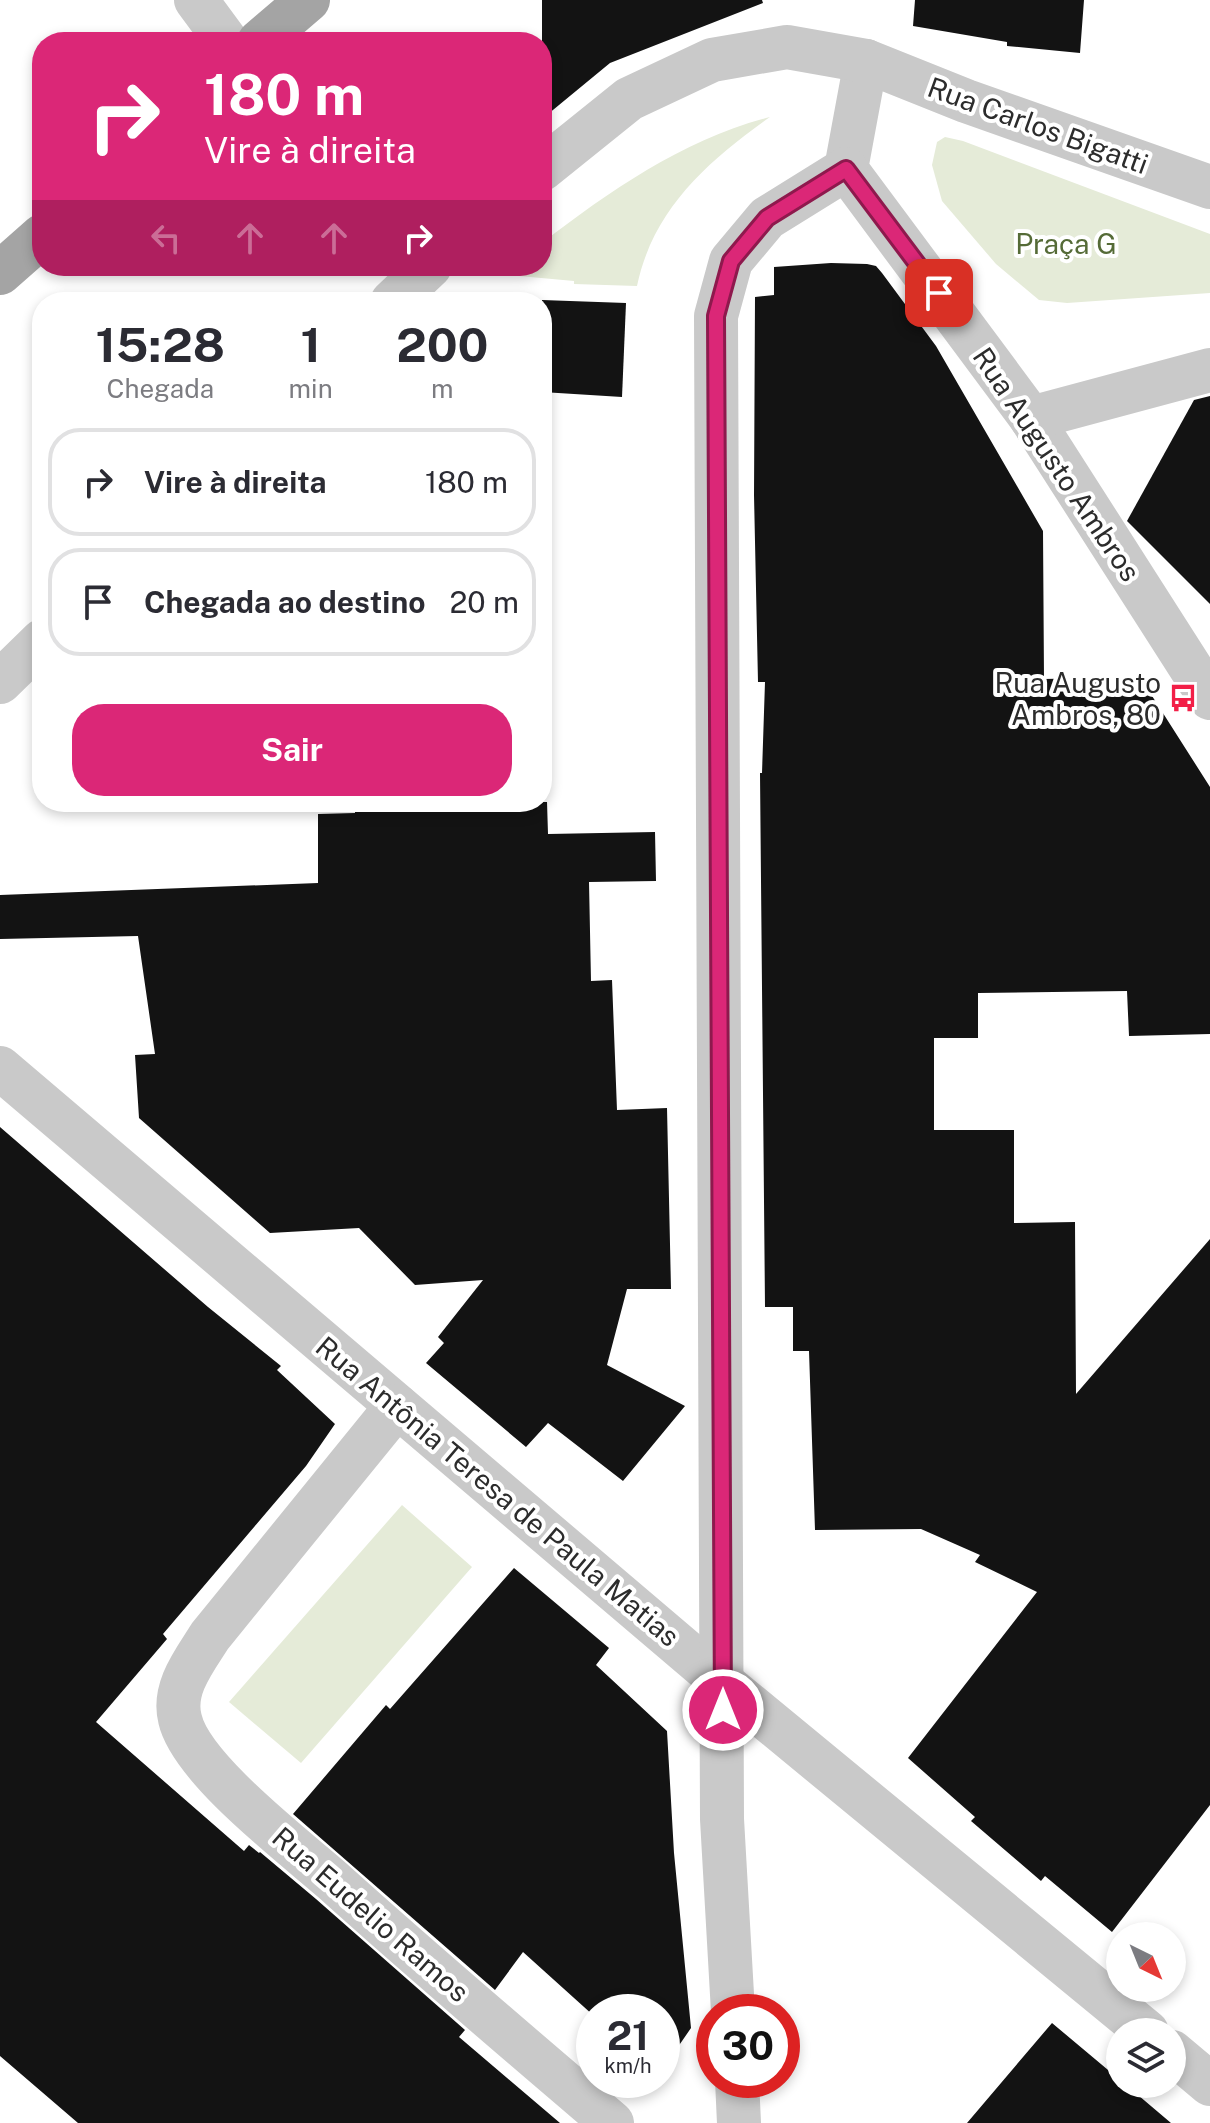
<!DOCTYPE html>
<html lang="pt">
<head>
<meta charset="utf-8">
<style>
	:root { --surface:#fff; --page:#f7f7f7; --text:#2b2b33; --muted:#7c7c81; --line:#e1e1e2; --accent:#db2777 }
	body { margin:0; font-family:"Public Sans",sans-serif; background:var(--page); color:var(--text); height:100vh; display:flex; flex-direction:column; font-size:30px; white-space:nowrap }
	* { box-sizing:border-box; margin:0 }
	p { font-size:26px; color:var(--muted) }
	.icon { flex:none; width:44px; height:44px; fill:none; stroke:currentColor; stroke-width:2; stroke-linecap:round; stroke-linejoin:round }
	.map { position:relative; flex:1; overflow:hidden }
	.sheet { position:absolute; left:32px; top:292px; width:520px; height:520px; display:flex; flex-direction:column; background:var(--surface); border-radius:32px; box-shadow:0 4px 12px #0003 }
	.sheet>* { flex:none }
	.guide { position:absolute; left:32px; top:32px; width:520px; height:244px; border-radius:32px; box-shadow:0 4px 12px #0003; background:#db2777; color:#fff; overflow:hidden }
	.needle { width:52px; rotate:137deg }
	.controls { position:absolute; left:1106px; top:1922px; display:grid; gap:16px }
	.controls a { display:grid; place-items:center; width:80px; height:80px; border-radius:50%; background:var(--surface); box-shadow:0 4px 12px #0003; font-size:40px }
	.speed { position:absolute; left:576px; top:1994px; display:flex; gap:16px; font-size:40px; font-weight:700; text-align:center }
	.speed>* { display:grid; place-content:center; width:104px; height:104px; border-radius:50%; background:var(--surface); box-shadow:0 4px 12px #0003; line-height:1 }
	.speed small { font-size:20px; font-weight:400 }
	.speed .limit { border:12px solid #d22; background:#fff; color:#111 }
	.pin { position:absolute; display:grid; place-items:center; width:68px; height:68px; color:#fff; margin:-34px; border-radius:16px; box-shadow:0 4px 12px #0006 }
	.me { position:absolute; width:88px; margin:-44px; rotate:0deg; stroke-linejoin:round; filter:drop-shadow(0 0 6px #0008) }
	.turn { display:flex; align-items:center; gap:28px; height:168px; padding:0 40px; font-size:36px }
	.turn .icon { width:104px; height:104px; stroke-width:2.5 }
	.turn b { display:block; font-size:56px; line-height:68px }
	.lanes { display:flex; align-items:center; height:76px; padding:0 40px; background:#0003; justify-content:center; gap:40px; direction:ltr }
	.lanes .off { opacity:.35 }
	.eta { display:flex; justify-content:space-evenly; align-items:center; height:136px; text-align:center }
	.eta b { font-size:48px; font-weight:700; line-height:56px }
	.action { display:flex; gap:16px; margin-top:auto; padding:16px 40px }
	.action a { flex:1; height:92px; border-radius:32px; background:var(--accent); color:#fff; font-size:32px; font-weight:700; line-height:92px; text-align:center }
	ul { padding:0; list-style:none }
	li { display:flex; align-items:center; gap:24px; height:108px; margin:0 16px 12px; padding:0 24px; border:4px solid var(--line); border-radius:32px }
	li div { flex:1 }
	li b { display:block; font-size:30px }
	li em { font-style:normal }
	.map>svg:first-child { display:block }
</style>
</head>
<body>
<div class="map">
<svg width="1210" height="2123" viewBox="0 0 1210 2123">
	<rect width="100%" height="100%" fill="#fff"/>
	<g fill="#e5ebd8">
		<path d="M 770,117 C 708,161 653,209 637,286 L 574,284 L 574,281 L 519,276 L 520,266 L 542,266 L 542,243 C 611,190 685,139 770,117 Z"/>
		<path d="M 945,137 L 963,141 L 1210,234 L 1210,293 L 1067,303 L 1039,300 L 996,264 L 942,201 L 932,165 L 937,142 Z"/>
		<path d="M 402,1505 L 472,1567 L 301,1763 L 229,1702 Z"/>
	</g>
	<g fill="#131313">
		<path d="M 542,0 L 762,0 L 763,3 L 610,63 L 542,119 Z"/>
		<path d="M 915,0 L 1084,0 L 1080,53 L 1007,46 L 1007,42 L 913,26 Z"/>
		<path d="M 831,263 L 867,264 L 876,266 L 882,273 L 936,346 L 1043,531 L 1044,679 L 1140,677 L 1210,787 L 1210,1034 L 1129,1036 L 1127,991 L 978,993 L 978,1038 L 934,1038 L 934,1130 L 1014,1130 L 1014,1223 L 1075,1222 L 1076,1394 L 1210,1239 L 1210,1805 L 1112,1932 L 1045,1876 L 1041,1881 L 971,1821 L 975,1817 L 908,1758 L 1037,1592 L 975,1562 L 980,1555 L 921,1529 L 815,1530 L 809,1351 L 793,1351 L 793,1307 L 765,1307 L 760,773 L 762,773 L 765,682 L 758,682 L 754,495 L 755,297 L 774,295 L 774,267 Z"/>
		<path d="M 542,300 L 626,303 L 622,397 L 542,392 Z"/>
		<path d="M 1210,396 L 1210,604 L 1127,521 L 1194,400 Z"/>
		<path d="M 355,802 L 547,802 L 548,834 L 655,832 L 656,881 L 589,882 L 591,981 L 612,980 L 617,1110 L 667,1108 L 671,1289 L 627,1289 L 607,1365 L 685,1406 L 623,1481 L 548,1423 L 526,1447 L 426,1363 L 444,1343 L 438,1337 L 483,1280 L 415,1285 L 359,1228 L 270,1233 L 139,1118 L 135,1055 L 155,1054 L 138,936 L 0,939 L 0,895 L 318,883 L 318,814 L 355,813 Z"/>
		<path d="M 0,1127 L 208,1307 L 281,1366 L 277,1370 L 335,1424 L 306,1466 L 163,1634 L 167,1639 L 96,1722 L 244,1851 L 249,1845 L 259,1853 L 260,1852 L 316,1899 L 465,2030 L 459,2037 L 560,2123 L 78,2123 L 0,2056 Z"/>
		<path d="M 514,1568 L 609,1648 L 596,1665 L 667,1731 L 674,1853 L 691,2028 L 662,2070 L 662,2012 L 594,2012 L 594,2016 L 523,1952 L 495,1990 L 293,1814 L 386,1705 L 390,1709 Z"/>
		<path d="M 1052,2023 L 1120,2080 L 1120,2084 L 1125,2084 L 1171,2123 L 967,2123 Z"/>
	</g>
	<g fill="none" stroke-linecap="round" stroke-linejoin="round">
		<g stroke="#c9c9c9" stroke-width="44">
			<path d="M 196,0 L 227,42"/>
			<path d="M 866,61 L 846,169 L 1031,418 L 1210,698"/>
			<path d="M 542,169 L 629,99 L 712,60 L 787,47 L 866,61 L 966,101 L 1210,187"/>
			<path d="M 392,302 L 430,266"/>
			<path d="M 1031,418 L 1210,370"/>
			<path d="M 0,682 L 42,641"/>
			<path d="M 0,1068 L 723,1683 L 1147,2032"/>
			<path d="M 397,1406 L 210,1636 C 195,1660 172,1688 180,1719 C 191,1768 292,1845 332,1880 C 424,1963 518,2043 612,2123"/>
			<path d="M 733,2012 L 722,1819 L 716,316 L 731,261 L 767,218 L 846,169"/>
			<path d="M 1172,2052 L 1210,2084"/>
			<path d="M 737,2080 L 739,2123"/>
		</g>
		<g stroke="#a4a4a4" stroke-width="44">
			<path d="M 259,42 L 308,0"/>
			<path d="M 0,273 L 42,236"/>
		</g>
	</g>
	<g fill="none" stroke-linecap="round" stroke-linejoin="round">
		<defs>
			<path id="route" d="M 723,1710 L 716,316 L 731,261 L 767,218 L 846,169 L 939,293"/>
		</defs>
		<use href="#route" stroke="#8e194d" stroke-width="20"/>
		<use href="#route" stroke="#db2777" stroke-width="14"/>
	</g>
	<defs>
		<symbol id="bus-bare" viewBox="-9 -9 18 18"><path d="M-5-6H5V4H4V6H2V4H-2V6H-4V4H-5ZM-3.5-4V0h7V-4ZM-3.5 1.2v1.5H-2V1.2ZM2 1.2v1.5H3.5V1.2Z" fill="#f21f47" stroke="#fff" stroke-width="2.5" paint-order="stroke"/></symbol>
	</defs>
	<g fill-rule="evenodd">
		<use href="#bus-bare" x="1163" y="678" width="40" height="40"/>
	</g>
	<g text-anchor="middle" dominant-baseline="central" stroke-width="8" stroke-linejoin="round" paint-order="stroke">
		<g font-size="28" fill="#2c2c2c" stroke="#fff">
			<text transform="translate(1038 125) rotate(20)">Rua Carlos Bigatti</text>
			<text transform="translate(1057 464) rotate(56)">Rua Augusto Ambros</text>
			<text transform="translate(498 1491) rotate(40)">Rua Antônia Teresa de Paula Matias</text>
			<text transform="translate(371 1914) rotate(41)">Rua Eudelio Ramos</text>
		</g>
		<g font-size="28" fill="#556b37" stroke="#fff">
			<text x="1066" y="243">Praça G</text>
		</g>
		<g font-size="28" fill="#2c2c2c" stroke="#fff" text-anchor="end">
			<text x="1161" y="682">Rua Augusto<tspan x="1161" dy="32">Ambros, 80</tspan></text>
		</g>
	</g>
</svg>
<div class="controls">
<a><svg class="needle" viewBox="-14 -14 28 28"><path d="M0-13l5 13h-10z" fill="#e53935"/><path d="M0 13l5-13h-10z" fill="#7c7c81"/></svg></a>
<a><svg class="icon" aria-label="layers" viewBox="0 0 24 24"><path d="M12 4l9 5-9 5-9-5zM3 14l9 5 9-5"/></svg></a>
</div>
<div class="speed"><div>21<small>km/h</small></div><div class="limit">30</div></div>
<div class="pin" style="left:939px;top:293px;background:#d93025"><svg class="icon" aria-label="arrive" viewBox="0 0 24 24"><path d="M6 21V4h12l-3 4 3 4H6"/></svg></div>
<svg class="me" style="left:723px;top:1710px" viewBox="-20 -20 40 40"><circle r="17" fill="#db2777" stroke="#fff" stroke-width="3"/><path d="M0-11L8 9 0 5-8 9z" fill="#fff"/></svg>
<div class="guide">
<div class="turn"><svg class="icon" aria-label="right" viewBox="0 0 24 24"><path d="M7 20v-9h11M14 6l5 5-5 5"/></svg><div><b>180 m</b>Vire à direita</div></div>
<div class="lanes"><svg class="icon off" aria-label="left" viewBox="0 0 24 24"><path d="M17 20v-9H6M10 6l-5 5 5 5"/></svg><svg class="icon off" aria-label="ahead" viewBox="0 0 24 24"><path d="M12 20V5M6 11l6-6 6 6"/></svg><svg class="icon off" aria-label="ahead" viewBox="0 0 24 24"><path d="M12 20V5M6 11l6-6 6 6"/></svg><svg class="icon" aria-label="right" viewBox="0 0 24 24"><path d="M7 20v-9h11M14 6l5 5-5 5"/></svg></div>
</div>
<section class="sheet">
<div class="eta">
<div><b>15:28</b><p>Chegada</p></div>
<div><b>1</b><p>min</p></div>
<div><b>200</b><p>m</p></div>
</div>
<ul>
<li><svg class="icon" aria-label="right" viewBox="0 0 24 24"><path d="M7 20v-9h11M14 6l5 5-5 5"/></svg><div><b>Vire à direita</b></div><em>180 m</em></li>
<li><svg class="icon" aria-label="arrive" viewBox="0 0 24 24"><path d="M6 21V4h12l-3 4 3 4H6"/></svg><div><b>Chegada ao destino</b></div><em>20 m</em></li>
</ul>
<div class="action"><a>Sair</a></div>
</section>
</div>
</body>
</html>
